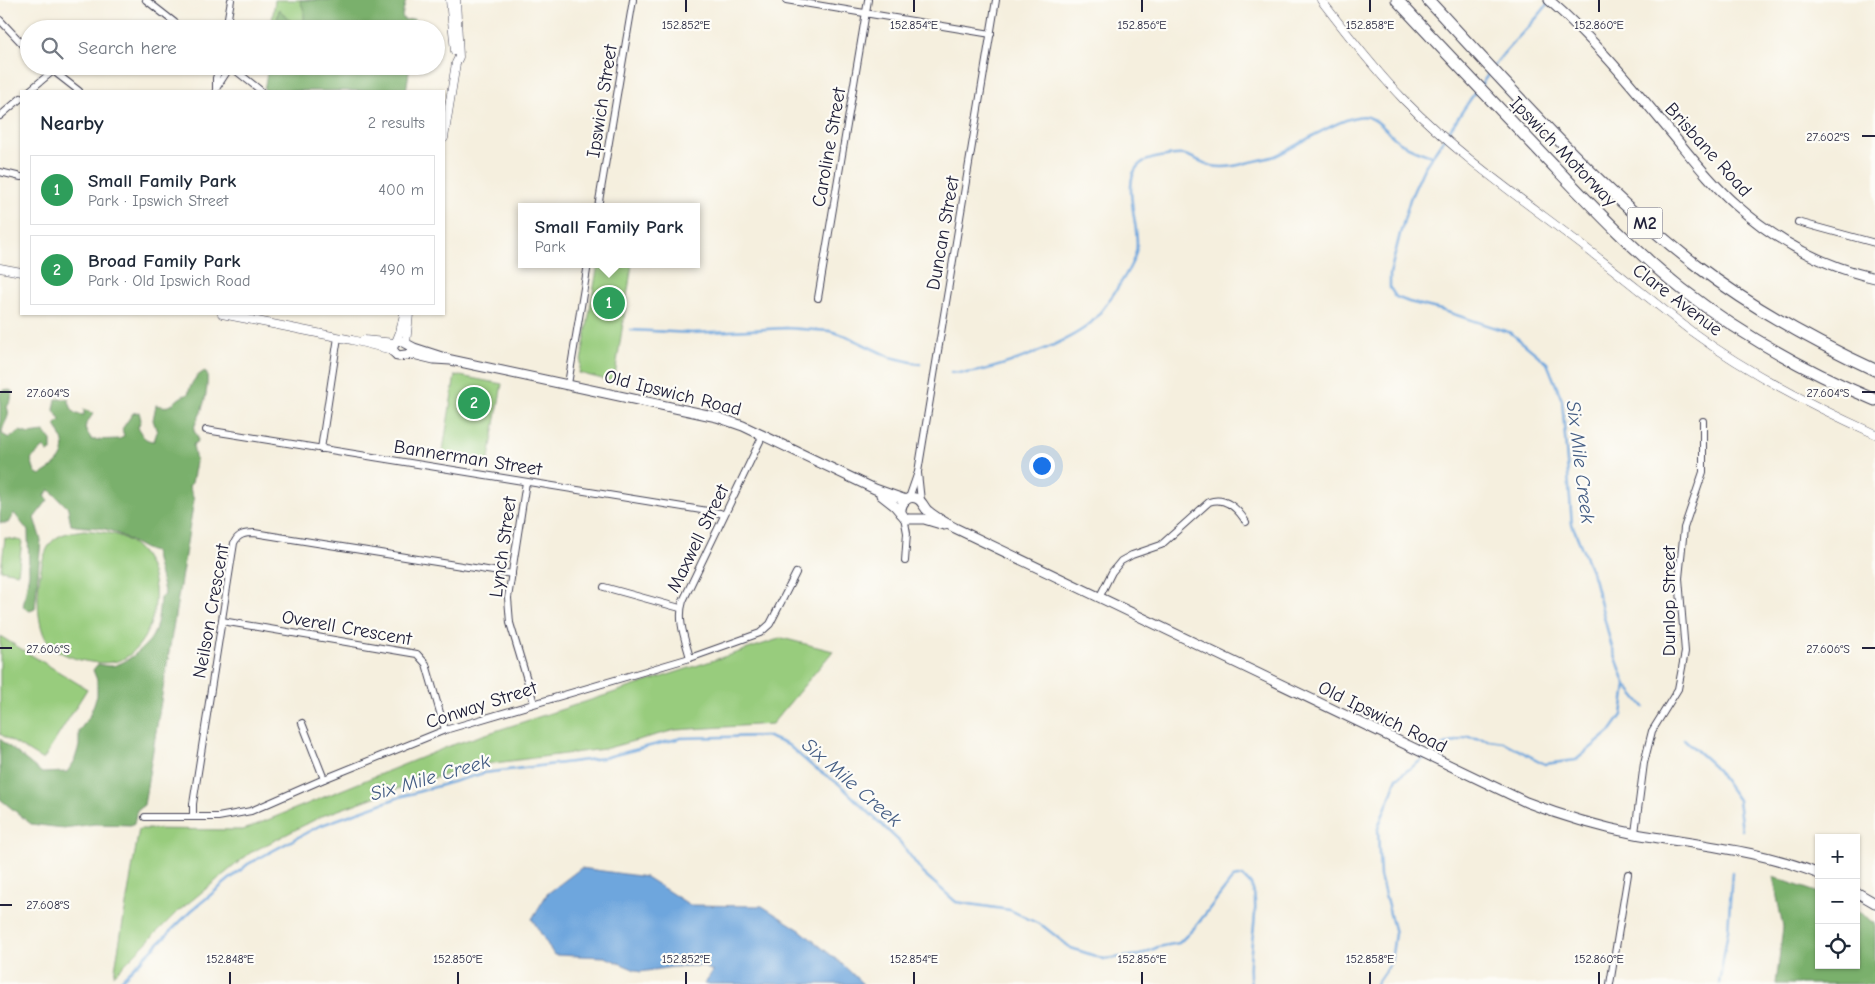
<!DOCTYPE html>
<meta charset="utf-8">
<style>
:root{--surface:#fff;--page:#f6f6f7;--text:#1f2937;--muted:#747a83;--line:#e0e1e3;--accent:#d1495b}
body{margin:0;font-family:"Comic Neue",sans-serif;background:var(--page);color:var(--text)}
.controls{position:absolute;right:15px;bottom:15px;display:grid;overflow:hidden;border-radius:0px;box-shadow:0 1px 4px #0004}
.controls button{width:45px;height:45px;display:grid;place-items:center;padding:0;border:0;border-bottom:1px solid var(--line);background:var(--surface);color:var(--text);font:25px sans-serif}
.you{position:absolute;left:1041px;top:465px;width:18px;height:18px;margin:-12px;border:4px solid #fff;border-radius:50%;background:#1a73e8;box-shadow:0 0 0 8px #1a73e833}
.badge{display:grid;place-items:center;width:32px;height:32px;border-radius:50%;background:var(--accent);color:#fff;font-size:16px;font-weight:700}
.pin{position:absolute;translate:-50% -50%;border:2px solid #fff;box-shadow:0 1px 5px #0006}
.popup{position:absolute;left:518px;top:203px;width:182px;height:65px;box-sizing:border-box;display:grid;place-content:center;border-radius:0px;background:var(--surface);filter:drop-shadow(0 1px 4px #0005);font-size:16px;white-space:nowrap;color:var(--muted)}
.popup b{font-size:19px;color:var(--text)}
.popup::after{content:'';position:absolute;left:50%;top:100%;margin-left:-10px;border:10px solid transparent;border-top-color:var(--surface)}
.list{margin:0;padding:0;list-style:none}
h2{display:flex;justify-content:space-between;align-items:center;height:65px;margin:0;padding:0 20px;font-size:21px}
h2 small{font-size:16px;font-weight:400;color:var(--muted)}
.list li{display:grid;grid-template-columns:32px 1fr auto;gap:15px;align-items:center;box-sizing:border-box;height:70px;margin:0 10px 10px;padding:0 10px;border:1px solid var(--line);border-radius:0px}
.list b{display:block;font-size:19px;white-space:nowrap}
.list p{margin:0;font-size:16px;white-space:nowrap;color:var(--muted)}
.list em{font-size:16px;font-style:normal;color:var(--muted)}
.icon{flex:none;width:28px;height:28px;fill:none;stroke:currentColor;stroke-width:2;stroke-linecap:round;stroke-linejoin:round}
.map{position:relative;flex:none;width:1875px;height:984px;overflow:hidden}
.search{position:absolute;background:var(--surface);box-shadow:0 1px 4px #0004;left:20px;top:20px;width:425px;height:55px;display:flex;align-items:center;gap:12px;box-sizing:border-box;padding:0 18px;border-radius:28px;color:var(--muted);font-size:19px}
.panel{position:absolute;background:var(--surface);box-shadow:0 1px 4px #0004;left:20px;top:90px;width:425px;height:225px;border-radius:0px}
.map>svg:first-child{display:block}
.green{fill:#98cc7d;stroke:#5d775c}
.forest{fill:#7ab06c;stroke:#4e6954}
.water{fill:#6ea6dd;stroke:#48648c}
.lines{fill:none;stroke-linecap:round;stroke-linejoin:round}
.stream{stroke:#6ea6dd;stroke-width:2.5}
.minor-casing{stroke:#424153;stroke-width:8}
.tertiary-casing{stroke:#424153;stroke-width:9}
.secondary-casing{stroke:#424153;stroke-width:11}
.motorway-casing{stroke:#424153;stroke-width:13}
.minor{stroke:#fff;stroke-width:6}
.tertiary{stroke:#fff;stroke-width:8}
.secondary{stroke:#fff;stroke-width:9}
.motorway{stroke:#fff;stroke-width:11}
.ticks{fill:none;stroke:#22223b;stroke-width:2}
.labels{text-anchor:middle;stroke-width:4.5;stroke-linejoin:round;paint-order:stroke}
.shield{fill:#fdfcf7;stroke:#646373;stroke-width:1}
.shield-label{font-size:18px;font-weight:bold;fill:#22223b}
.street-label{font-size:19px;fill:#22223b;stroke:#fdfcf7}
.water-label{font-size:20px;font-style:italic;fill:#445d84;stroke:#fdfcf7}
.ticks-label{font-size:12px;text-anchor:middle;fill:#22223b;stroke:#fdfcf7;stroke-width:4.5;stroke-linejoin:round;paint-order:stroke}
</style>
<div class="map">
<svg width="1875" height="984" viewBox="0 0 1875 984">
<rect width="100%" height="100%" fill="#fdfcf7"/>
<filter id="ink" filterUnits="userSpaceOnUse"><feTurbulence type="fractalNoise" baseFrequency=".02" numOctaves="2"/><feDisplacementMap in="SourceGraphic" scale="10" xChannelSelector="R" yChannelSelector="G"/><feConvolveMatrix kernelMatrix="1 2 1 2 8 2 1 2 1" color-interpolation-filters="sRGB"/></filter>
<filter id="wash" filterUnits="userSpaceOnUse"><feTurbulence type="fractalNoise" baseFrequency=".0096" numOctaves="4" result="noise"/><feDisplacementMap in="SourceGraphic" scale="20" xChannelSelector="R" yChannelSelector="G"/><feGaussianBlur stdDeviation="1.12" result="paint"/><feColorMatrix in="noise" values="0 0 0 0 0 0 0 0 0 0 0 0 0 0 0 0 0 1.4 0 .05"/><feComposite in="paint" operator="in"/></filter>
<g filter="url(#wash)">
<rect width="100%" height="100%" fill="#f5efde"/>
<g class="green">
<polygon points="275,0 348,0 344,29 271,29"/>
<polygon points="598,264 632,264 614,382 579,373"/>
<polygon points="455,375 502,384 488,464 442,457"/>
<path d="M 84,530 C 94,531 105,532 114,534 C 156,547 164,597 147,632 C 142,642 135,652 125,658 C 105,669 62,660 48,642 C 33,623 36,564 50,544 C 58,533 72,532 84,530 Z"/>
<polygon points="5,538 22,541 18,573 1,570"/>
<polygon points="0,636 87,689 43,760 0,734"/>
<polygon points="782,638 833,651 772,724 675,730 604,749 479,765 394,790 322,816 250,853 175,914 114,975 139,829 243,830 452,745"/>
</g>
<g class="forest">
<polygon points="300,0 406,0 402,16 404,20 414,19 417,23 416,29 275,29 279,9 288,19 298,25 304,21 304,11"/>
<polygon points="268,66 410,66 406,91 264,91"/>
<path d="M 205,371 L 207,374 C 208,385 206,398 202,409 C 200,417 194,423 194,431 L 197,435 L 198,441 L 193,445 L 196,462 L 192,483 L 189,486 L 194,500 L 144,805 L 137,810 L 134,823 L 131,825 L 95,824 L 63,828 L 31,824 L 0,799 L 0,739 L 42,773 L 67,772 L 74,762 L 79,746 L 79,731 L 89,717 L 97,696 L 97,680 L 93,670 L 98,664 C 102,665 106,666 110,666 C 123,666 145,648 152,637 C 158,627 159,610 160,598 L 165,595 L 154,552 C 138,548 126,536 111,531 C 98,526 83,528 71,525 L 68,508 L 49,489 L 45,496 L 48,500 L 34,518 L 41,540 L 35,609 L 30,611 L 23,607 L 29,573 L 28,531 L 14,513 L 8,523 L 0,523 L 0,393 L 5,389 L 12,391 L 11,400 L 7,407 C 12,418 2,422 2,434 L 9,438 L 20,431 L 29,434 L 44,432 L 51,440 L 51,451 L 48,452 L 44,447 L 31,459 L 35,472 L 40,475 C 64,461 71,450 55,425 L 60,420 L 54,410 L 56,399 L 68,399 L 72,410 L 76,414 L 84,415 L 84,409 L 93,414 L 86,424 L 85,429 L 92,440 L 120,439 L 124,436 L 122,429 L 133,413 L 139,412 L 141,420 L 138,427 C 141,435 145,441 154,441 L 157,432 L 153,420 L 156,405 C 177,410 170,400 188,394 C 191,383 195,376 205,371 Z"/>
<polygon points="1773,877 1819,893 1819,965 1856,965 1856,910 1875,923 1875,984 1776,984 1783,927"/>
</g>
<polygon class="water" points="581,868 646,877 690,905 762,906 800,930 842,964 863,984 704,984 713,971 701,966 673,967 640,972 605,957 554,955 532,919 547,894"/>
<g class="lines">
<g class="stream">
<path d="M 1494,66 C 1510,42 1533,26 1549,2"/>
<polyline points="1481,85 1489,73"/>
<polyline points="630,330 692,333 786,328 830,331 846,336 890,357 920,364"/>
<path d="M 951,372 C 956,372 962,373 966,373 C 997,370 1061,345 1086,327 C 1100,317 1132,269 1136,252 C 1142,230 1119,181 1140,164 C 1146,158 1175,154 1184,155 C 1194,157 1202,163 1212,166 C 1222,168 1236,166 1246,163 C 1255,161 1266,159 1275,156 C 1295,148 1348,111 1368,117 C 1381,121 1387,133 1397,140 C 1406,148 1420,152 1431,156"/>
<polyline points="1626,685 1644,707"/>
<polyline points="1684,739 1714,766 1738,800 1742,830"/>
<polyline points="1431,753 1442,746 1468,737 1503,742 1545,764 1576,760 1610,732 1622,715 1626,685 1611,644 1594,578 1572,524 1562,400 1547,363 1511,333 1441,310 1409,302 1396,297 1390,288 1390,274 1400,234 1410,199 1424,168 1476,91"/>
<path d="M 117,984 L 191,911 L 248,864 L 319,826 L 400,797 L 484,773 L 603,758 L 681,738 L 766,736 L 788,745 L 812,766 L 839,784 L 900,842 L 923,873 L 956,902 L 1010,910 L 1043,926 L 1071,948 L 1104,959 L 1140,955 L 1158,947 L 1179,943 L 1196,926 L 1233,878 L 1243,876 C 1245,879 1249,882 1251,885 C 1263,908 1245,955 1251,984"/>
<polyline points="1376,984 1391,962 1395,933 1380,876 1378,828 1397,778 1427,756"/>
<polyline points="1719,984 1728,930 1732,872"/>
</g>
</g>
</g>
<g filter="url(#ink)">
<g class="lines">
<g class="minor-casing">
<g id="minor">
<polyline points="146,0 183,29"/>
<polyline points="786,0 991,34"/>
<polyline points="0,20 29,51"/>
<polyline points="226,29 231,0"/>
<polyline points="47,66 79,91"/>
<polyline points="230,66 260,90"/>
<polyline points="217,87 230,67"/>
<polyline points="29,91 53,71"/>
<polyline points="216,91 216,78 220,66"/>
<polyline points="0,116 21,98"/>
<polyline points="0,172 21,177"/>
<polyline points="598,207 633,0"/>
<polyline points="1798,222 1875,243"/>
<polyline points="818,298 868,0"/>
<polyline points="568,384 588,264"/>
<polyline points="206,430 720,513 724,515"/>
<polyline points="321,449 338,337"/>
<polyline points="918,473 921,501"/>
<polyline points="526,482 508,598 510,623 534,703"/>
<polyline points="909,498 918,472 996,0"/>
<polyline points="904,517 907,533 905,561"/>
<polyline points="604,587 680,608"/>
<path d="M 1099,598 L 1112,572 L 1121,561 L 1132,555 L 1161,545 L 1209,502 C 1225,496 1238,509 1246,522"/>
<polyline points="222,621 417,654 426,664 445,730"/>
<path d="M 690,658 C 685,639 677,620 683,601 L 763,435"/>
<polyline points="302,723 324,779"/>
<polyline points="145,817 218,817 251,811 324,779 445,730 690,658 760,633 770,624 796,573"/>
<path d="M 193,817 L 193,804 L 234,543 C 238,534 245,533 254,533 L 512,574"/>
<polyline points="1635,833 1644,763 1652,731 1678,689 1685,652 1679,578 1684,528 1703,472 1703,421"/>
<polyline points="1610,984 1628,874"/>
</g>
</g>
<g class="tertiary-casing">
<g id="tertiary">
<polyline points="450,0 455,51"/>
<path d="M 1321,0 C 1348,35 1375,70 1405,101 C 1460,157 1526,202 1587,249 C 1622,276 1656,304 1691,331 C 1748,373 1810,405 1875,434"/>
<polyline points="444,138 456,63 459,57 456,0"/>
<polyline points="0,268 21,272"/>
<polyline points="222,314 352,340 388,349 394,353"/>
<polyline points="364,340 395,343"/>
<polyline points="396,342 400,332 404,314"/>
<polyline points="406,343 409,314"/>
</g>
</g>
<g class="secondary-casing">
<g id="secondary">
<path d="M 1549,0 C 1595,40 1633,87 1672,134 C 1692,158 1712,184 1736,205 C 1775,240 1823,266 1875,278"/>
<path d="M 451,360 L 414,348 L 401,341 C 395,341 392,345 393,351 L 398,356 L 413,354 L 434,359 L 451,360 L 717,417 L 743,426 L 875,489 L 906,500"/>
<polyline points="881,495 895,506 906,519 924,519 944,525"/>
<path d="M 901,513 C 900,503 908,494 918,499 C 923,502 924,508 928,511 C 936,518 946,523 955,528 L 1526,802 C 1562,816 1599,827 1636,834 C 1697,845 1761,850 1819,874"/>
<polyline points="1856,892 1875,903"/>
</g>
</g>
<g class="motorway-casing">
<g id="motorway">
<path d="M 1397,0 C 1447,54 1498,107 1548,160 C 1591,205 1633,250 1682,289 C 1741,335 1806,371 1875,400"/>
<path d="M 1428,0 C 1513,91 1598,189 1696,265 C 1751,307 1812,341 1875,370"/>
</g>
</g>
<use href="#minor" class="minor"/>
<use href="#tertiary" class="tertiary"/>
<use href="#secondary" class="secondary"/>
<use href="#motorway" class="motorway"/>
</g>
</g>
<path class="ticks" d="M 686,0 L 686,12M 914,0 L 914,12M 1142,0 L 1142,12M 1370,0 L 1370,12M 1599,0 L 1599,12M 1862,136 L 1875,136M 0,392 L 12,392M 1862,392 L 1875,392M 0,648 L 12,648M 1862,648 L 1875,648M 0,905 L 12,905M 230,972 L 230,984M 458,972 L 458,984M 686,972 L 686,984M 914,972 L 914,984M 1142,972 L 1142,984M 1370,972 L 1370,984M 1599,972 L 1599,984"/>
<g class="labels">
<rect class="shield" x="1627.5" y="207.5" width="35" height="31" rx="4"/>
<g class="shield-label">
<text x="1645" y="229">M2</text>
</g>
<g class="street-label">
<text transform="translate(601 101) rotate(-81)" y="7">Ipswich Street</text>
<text transform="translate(828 147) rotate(-80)" y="7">Caroline Street</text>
<text transform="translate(1709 149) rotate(48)" y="7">Brisbane Road</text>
<text transform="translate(1564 151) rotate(46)" y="7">Ipswich Motorway</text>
<text transform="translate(942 233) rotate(-80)" y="7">Duncan Street</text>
<text transform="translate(1678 299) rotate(37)" y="7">Clare Avenue</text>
<text transform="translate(673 392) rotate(14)" y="7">Old Ipswich Road</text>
<text transform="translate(468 457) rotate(9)" y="7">Bannerman Street</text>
<text transform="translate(697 538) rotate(-64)" y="7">Maxwell Street</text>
<text transform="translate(502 547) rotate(-82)" y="7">Lynch Street</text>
<text transform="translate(1668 601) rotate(-90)" y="7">Dunlop Street</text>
<text transform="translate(210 611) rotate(-80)" y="7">Neilson Crescent</text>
<text transform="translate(347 627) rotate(10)" y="7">Overell Crescent</text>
<text transform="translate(481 704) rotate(-18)" y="7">Conway Street</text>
<text transform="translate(1383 716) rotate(26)" y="7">Old Ipswich Road</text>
</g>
<g class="water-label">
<text transform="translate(1581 462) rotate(83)" y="7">Six Mile Creek</text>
<text transform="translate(430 777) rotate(-16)" y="7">Six Mile Creek</text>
<text transform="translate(852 782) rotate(41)" y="7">Six Mile Creek</text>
</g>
</g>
<g class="ticks-label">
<text x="686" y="29">152.852°E</text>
<text x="914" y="29">152.854°E</text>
<text x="1142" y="29">152.856°E</text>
<text x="1370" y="29">152.858°E</text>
<text x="1599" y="29">152.860°E</text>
<text x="1828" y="141">27.602°S</text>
<text x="48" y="397">27.604°S</text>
<text x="1828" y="397">27.604°S</text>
<text x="48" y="653">27.606°S</text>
<text x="1828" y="653">27.606°S</text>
<text x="48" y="909">27.608°S</text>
<text x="230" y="963">152.848°E</text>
<text x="458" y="963">152.850°E</text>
<text x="686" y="963">152.852°E</text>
<text x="914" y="963">152.854°E</text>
<text x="1142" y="963">152.856°E</text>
<text x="1370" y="963">152.858°E</text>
<text x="1599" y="963">152.860°E</text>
</g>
</svg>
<div class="controls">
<button>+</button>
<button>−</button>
<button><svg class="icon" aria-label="locate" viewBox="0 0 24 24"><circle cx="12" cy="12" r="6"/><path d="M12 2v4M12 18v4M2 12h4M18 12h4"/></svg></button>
</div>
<div class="you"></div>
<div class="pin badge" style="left:609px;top:303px;background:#2e9e5b">1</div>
<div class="popup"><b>Small Family Park</b>Park</div>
<div class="pin badge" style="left:474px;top:403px;background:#2e9e5b">2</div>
<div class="search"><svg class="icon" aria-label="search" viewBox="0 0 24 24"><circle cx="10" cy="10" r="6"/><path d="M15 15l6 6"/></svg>Search here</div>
<section class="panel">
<h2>Nearby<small>2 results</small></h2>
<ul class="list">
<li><span class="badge" style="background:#2e9e5b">1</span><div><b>Small Family Park</b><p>Park · Ipswich Street</p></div><em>400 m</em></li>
<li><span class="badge" style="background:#2e9e5b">2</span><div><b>Broad Family Park</b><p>Park · Old Ipswich Road</p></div><em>490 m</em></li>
</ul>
</section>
</div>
